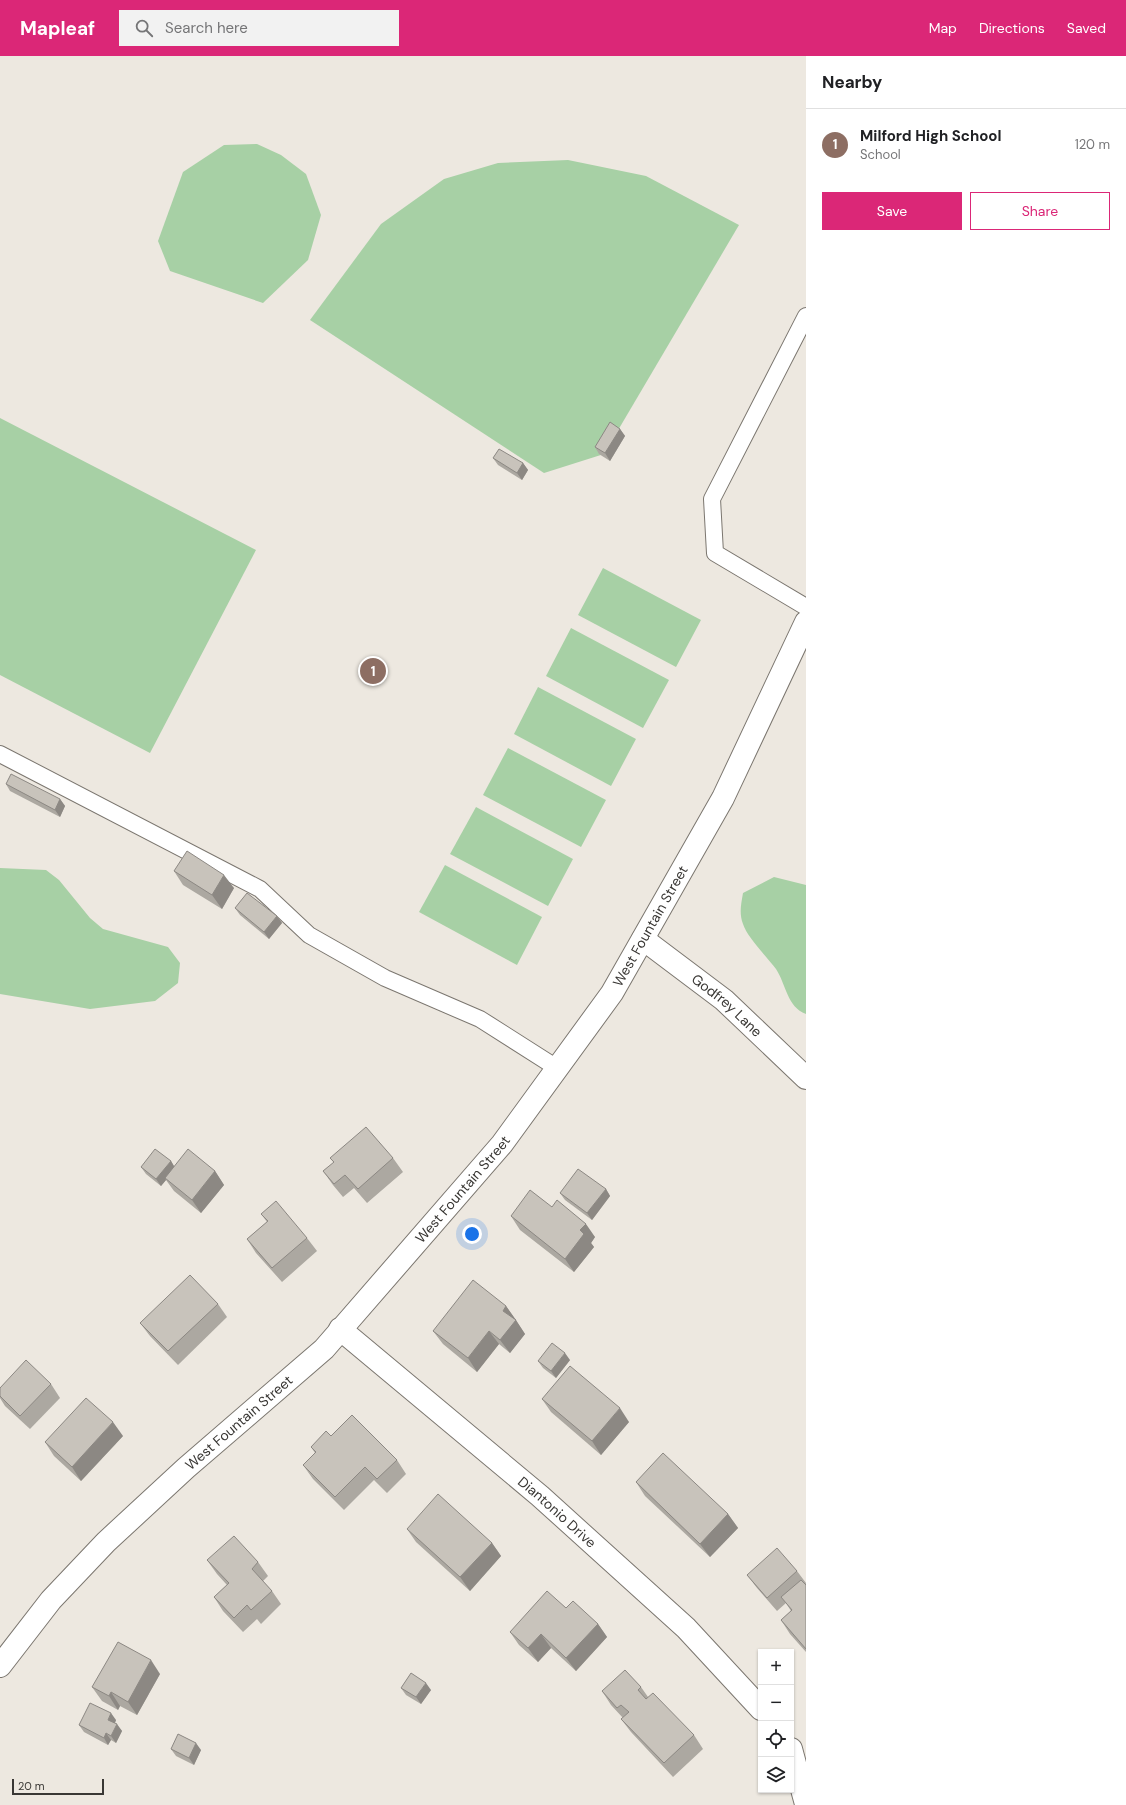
<!DOCTYPE html>
<meta charset="utf-8">
<style>
:root{--surface:#fff;--page:#f2f2f2;--text:#202124;--muted:#757577;--line:#e0e0e0;--accent:#db2777}
body{margin:0;font-family:"DM Sans",sans-serif;background:var(--page);color:var(--text)}
.controls{position:absolute;right:12px;bottom:12px;display:grid;overflow:hidden;border-radius:0px;box-shadow:0 1px 3px #0004}
.controls button{width:36px;height:36px;display:grid;place-items:center;padding:0;border:0;border-bottom:1px solid var(--line);background:var(--surface);color:var(--text);font:20px sans-serif}
.scale{position:absolute;left:12px;bottom:10px;width:92px;box-sizing:border-box;padding-left:4px;border:2px solid #393734;border-top:0;font-size:11px;line-height:14px;white-space:nowrap;color:#393734;-webkit-text-stroke:3px #ede8e0;paint-order:stroke}
.you{position:absolute;left:472px;top:1178px;width:14px;height:14px;margin:-10px;border:3px solid #fff;border-radius:50%;background:#1a73e8;box-shadow:0 0 0 6px #1a73e833}
.badge{display:grid;place-items:center;width:26px;height:26px;border-radius:50%;background:var(--accent);color:#fff;font-size:13px;font-weight:700}
.pin{position:absolute;translate:-50% -50%;border:2px solid #fff;box-shadow:0 1px 4px #0006}
.list{margin:0;padding:0;list-style:none}
h2{display:flex;justify-content:space-between;align-items:center;height:52px;margin:0;padding:0 16px;font-size:17px}
h2 small{font-size:13px;font-weight:400;color:var(--muted)}
.list li{display:grid;grid-template-columns:26px 1fr auto;gap:12px;align-items:center;box-sizing:border-box;height:72px;padding:0 16px;border-top:1px solid var(--line)}
.list b{display:block;font-size:15px;white-space:nowrap}
.list p{margin:0;font-size:13px;white-space:nowrap;color:var(--muted)}
.list em{font-size:13px;font-style:normal;color:var(--muted)}
.actions{display:flex;gap:8px;padding:12px 16px}
.actions a{flex:1;padding:9px 0;border:1px solid var(--accent);border-radius:0px;text-align:center;font-size:14px;color:var(--accent)}
.actions .main{background:var(--accent);color:#fff}
.icon{flex:none;width:22px;height:22px;fill:none;stroke:currentColor;stroke-width:2;stroke-linecap:round;stroke-linejoin:round}
.map{position:relative;flex:none;width:806px;height:1749px;overflow:hidden}
header{display:flex;align-items:center;gap:24px;box-sizing:border-box;height:56px;padding:0 20px;background:var(--accent);color:#fff}
header strong{font-size:19px}
nav{display:flex;gap:22px;margin-inline-start:auto;font-size:14px}
.search{width:280px;height:36px;background:var(--page);display:flex;align-items:center;gap:10px;box-sizing:border-box;padding:0 14px;border-radius:0px;color:var(--muted);font-size:15px}
main{display:flex}
aside{flex:1;background:var(--surface)}
.map>svg:first-child{display:block}
.green{fill:#a7d0a5}
.lines{fill:none;stroke-linecap:round;stroke-linejoin:round}
.service-casing{stroke:#7b766f;stroke-width:18}
.minor-casing{stroke:#7b766f;stroke-width:24}
.tertiary-casing{stroke:#7b766f;stroke-width:24}
.service{stroke:#fff;stroke-width:16}
.minor{stroke:#fff;stroke-width:22}
.tertiary{stroke:#fff;stroke-width:22}
.wall{fill:#aca8a1}
.shaded-wall{fill:#8c8883}
.building{fill:#c8c3bb;stroke:#8c8883}
.labels{text-anchor:middle;stroke-width:4;stroke-linejoin:round;paint-order:stroke}
.street-label{font-size:14px;fill:#393734;stroke:#ede8e0}
</style>
<header>
<strong>Mapleaf</strong>
<div class="search"><svg class="icon" aria-label="search" viewBox="0 0 24 24"><circle cx="10" cy="10" r="6"/><path d="M15 15l6 6"/></svg>Search here</div>
<nav><a>Map</a><a>Directions</a><a>Saved</a></nav>
</header>
<main>
<div class="map">
<svg width="806" height="1749" viewBox="0 0 806 1749">
<rect width="100%" height="100%" fill="#ede8e0"/>
<g class="green">
<polygon points="257,88 281,99 306,118 321,159 308,204 263,247 170,215 158,185 183,116 224,89"/>
<polygon points="568,104 646,120 739,169 604,398 544,417 310,264 381,168 444,123 498,107"/>
<polygon points="0,362 256,494 150,697 0,619"/>
<polygon points="603,512 701,564 676,611 578,559"/>
<polygon points="571,572 669,624 643,672 546,620"/>
<polygon points="538,631 636,683 611,730 514,678"/>
<polygon points="508,692 606,744 581,791 483,739"/>
<polygon points="476,751 573,803 548,850 450,798"/>
<polygon points="445,809 542,861 517,909 419,856"/>
<polygon points="0,812 46,814 59,824 90,862 103,873 168,891 180,907 178,927 155,945 90,953 0,938"/>
<path d="M 774,821 L 806,829 L 806,958 C 787,951 786,928 776,913 C 767,901 747,881 743,868 C 739,857 741,849 743,837 Z"/>
</g>
<g class="lines">
<g class="service-casing">
<g id="service">
<polyline points="806,260 712,443 715,497 806,551"/>
<polyline points="0,698 260,833 309,879 385,922 480,963 557,1012"/>
</g>
</g>
<g class="minor-casing">
<g id="minor">
<path id="s1" d="M 643,883 L 724,944 L 806,1022"/>
<path id="s2" d="M 340,1273 L 540,1440 L 686,1572 L 761,1653"/>
<polyline points="791,1693 806,1748"/>
</g>
</g>
<g class="tertiary-casing">
<g id="tertiary">
<path id="s3" d="M 0,1610 L 51,1544 L 106,1486 L 186,1412 L 324,1293 L 502,1088 L 612,937 L 723,742 L 806,566"/>
</g>
</g>
<use href="#service" class="service"/>
<use href="#minor" class="minor"/>
<use href="#tertiary" class="tertiary"/>
</g>
<g class="wall">
<polygon points="620,373 625,380 610,405 599,398 595,391"/>
<polygon points="493,402 523,407 528,414 522,424 498,409"/>
<polygon points="6,728 60,743 65,750 60,761 10,735"/>
<polygon points="174,815 234,832 222,853 183,829"/>
<polygon points="235,852 277,860 282,867 269,883 240,859"/>
<polygon points="330,1102 393,1102 403,1116 367,1147 354,1132 343,1141 333,1129 323,1115 334,1107"/>
<polygon points="171,1105 174,1110 215,1115 224,1129 201,1157 174,1135 166,1124 161,1130 146,1118 141,1111"/>
<polygon points="606,1133 610,1140 592,1164 565,1144 560,1137"/>
<polygon points="552,1151 595,1181 591,1187 594,1191 574,1216 520,1174 511,1160"/>
<polygon points="261,1158 307,1182 317,1195 282,1226 256,1197 247,1183 267,1166"/>
<polygon points="218,1248 227,1261 178,1309 150,1280 140,1267"/>
<polygon points="506,1250 525,1278 510,1297 499,1288 477,1316 443,1288 433,1275"/>
<polygon points="570,1304 556,1322 543,1312 538,1305"/>
<polygon points="51,1328 60,1342 30,1373 5,1350 0,1342 0,1332"/>
<polygon points="542,1343 629,1366 601,1399 551,1356"/>
<polygon points="123,1380 81,1425 54,1400 45,1386"/>
<polygon points="331,1380 397,1404 406,1418 387,1437 374,1424 344,1454 313,1423 303,1409 315,1397 311,1391"/>
<polygon points="636,1426 728,1458 738,1472 710,1501 645,1440"/>
<polygon points="407,1473 492,1487 501,1500 470,1535 416,1486"/>
<polygon points="207,1504 258,1506 268,1520 263,1525 272,1535 281,1548 261,1568 257,1563 243,1576 223,1555 214,1541 227,1529 217,1518"/>
<polygon points="797,1515 806,1527 806,1596 790,1578 781,1564 791,1555 786,1547 777,1555 757,1532 747,1519"/>
<polygon points="566,1552 598,1568 607,1581 576,1615 551,1592 538,1606 519,1589 510,1576"/>
<polygon points="160,1618 137,1659 120,1650 118,1654 102,1645 92,1631"/>
<polygon points="641,1631 648,1641 694,1679 703,1693 673,1721 631,1676 621,1663 623,1662 611,1649 602,1635"/>
<polygon points="401,1632 431,1634 421,1648 406,1639"/>
<polygon points="116,1664 115,1667 122,1675 116,1687 111,1684 108,1689 84,1676 79,1669"/>
<polygon points="171,1693 201,1694 194,1709 176,1700"/>
</g>
<g class="shaded-wall">
<polygon points="620,373 625,380 610,405 605,397"/>
<polygon points="523,407 528,414 522,424 517,417"/>
<polygon points="60,743 65,750 60,761 55,754"/>
<polygon points="224,819 234,832 222,853 212,839"/>
<polygon points="277,860 282,867 269,883 264,876"/>
<polygon points="171,1105 175,1112 165,1122 166,1124 161,1130 156,1123"/>
<polygon points="215,1115 224,1129 201,1157 192,1144"/>
<polygon points="606,1133 610,1140 592,1164 587,1157"/>
<polygon points="586,1168 595,1181 591,1187 594,1191 574,1216 565,1203 580,1174"/>
<polygon points="506,1250 516,1264 514,1266 516,1264 525,1278 510,1297 500,1284 503,1255"/>
<polygon points="489,1275 499,1288 477,1316 468,1302"/>
<polygon points="565,1297 570,1304 556,1322 551,1315"/>
<polygon points="620,1352 629,1366 601,1399 592,1385"/>
<polygon points="113,1366 123,1380 81,1425 72,1411"/>
<polygon points="728,1458 738,1472 710,1501 700,1488"/>
<polygon points="492,1487 501,1500 470,1535 460,1521"/>
<polygon points="598,1568 607,1581 576,1615 566,1602"/>
<polygon points="541,1578 551,1592 538,1606 528,1592"/>
<polygon points="151,1604 160,1618 137,1659 128,1646"/>
<polygon points="426,1627 431,1634 421,1648 416,1641"/>
<polygon points="111,1636 120,1650 118,1654 109,1640"/>
<polygon points="111,1657 116,1664 113,1671 108,1664"/>
<polygon points="117,1668 122,1675 116,1687 111,1680"/>
<polygon points="106,1677 111,1684 108,1689 104,1682"/>
<polygon points="196,1687 201,1694 194,1709 189,1702"/>
</g>
<g class="building">
<polygon points="610,366 620,373 605,397 595,391"/>
<polygon points="499,393 523,407 517,417 493,402"/>
<polygon points="11,718 60,743 55,754 6,728"/>
<polygon points="187,795 224,819 212,839 174,815"/>
<polygon points="247,837 277,860 264,876 235,852"/>
<polygon points="366,1071 393,1102 358,1133 345,1119 334,1128 323,1115 334,1106 330,1102"/>
<polygon points="155,1093 171,1105 156,1123 141,1111"/>
<polygon points="188,1093 215,1115 192,1144 165,1122"/>
<polygon points="578,1113 606,1133 587,1157 560,1137"/>
<polygon points="530,1134 552,1151 557,1144 586,1168 580,1174 584,1178 565,1203 511,1160"/>
<polygon points="276,1145 307,1182 272,1212 247,1183 268,1165 261,1158"/>
<polygon points="190,1219 218,1248 168,1295 140,1267"/>
<polygon points="473,1224 506,1250 503,1255 516,1264 500,1284 489,1275 468,1302 433,1275"/>
<polygon points="552,1287 565,1297 551,1315 538,1305"/>
<polygon points="26,1304 51,1328 20,1360 0,1340 0,1332"/>
<polygon points="570,1310 620,1352 592,1385 542,1343"/>
<polygon points="86,1342 113,1366 72,1411 45,1386"/>
<polygon points="352,1359 397,1404 377,1423 365,1411 335,1441 303,1409 316,1396 311,1391 326,1375 331,1380"/>
<polygon points="663,1397 728,1458 700,1488 636,1426"/>
<polygon points="438,1438 492,1487 460,1521 407,1473"/>
<polygon points="234,1480 258,1506 252,1513 272,1535 251,1554 247,1549 234,1562 214,1541 229,1527 207,1504"/>
<polygon points="777,1492 797,1515 767,1542 747,1519"/>
<polygon points="801,1524 806,1529 806,1593 781,1564 792,1554 781,1541"/>
<polygon points="547,1535 566,1552 573,1545 598,1568 566,1602 541,1578 528,1592 510,1576"/>
<polygon points="118,1586 151,1604 128,1646 111,1636 109,1640 92,1631"/>
<polygon points="625,1614 641,1631 638,1634 646,1643 653,1637 694,1679 664,1707 621,1663 629,1656 621,1649 617,1652 602,1635"/>
<polygon points="411,1617 426,1627 416,1641 401,1632"/>
<polygon points="90,1647 111,1657 108,1664 117,1668 111,1680 106,1677 104,1682 79,1669"/>
<polygon points="178,1678 196,1687 189,1702 171,1693"/>
</g>
<g class="labels">
<g class="street-label">
<text dy="5" stroke="none"><textPath href="#s3" startOffset="990">West Fountain Street</textPath></text>
<text dy="5" stroke="none"><textPath href="#s1" startOffset="107">Godfrey Lane</textPath></text>
<text dy="5" stroke="none"><textPath href="#s3" startOffset="666">West Fountain Street</textPath></text>
<text dy="5" stroke="none"><textPath href="#s3" startOffset="342">West Fountain Street</textPath></text>
<text dy="5" stroke="none"><textPath href="#s2" startOffset="284">Diantonio Drive</textPath></text>
</g>
</g>
</svg>
<div class="controls">
<button>+</button>
<button>−</button>
<button><svg class="icon" aria-label="locate" viewBox="0 0 24 24"><circle cx="12" cy="12" r="6"/><path d="M12 2v4M12 18v4M2 12h4M18 12h4"/></svg></button>
<button><svg class="icon" aria-label="layers" viewBox="0 0 24 24"><path d="M12 4l9 5-9 5-9-5zM3 14l9 5 9-5"/></svg></button>
</div>
<div class="scale">20 m</div>
<div class="you"></div>
<div class="pin badge" style="left:373px;top:615px;background:#8d6e63">1</div>
</div>
<aside>
<h2>Nearby<small></small></h2>
<ul class="list">
<li><span class="badge" style="background:#8d6e63">1</span><div><b>Milford High School</b><p>School</p></div><em>120 m</em></li>
</ul>
<div class="actions"><a class="main">Save</a><a>Share</a></div>
</aside>
</main>
